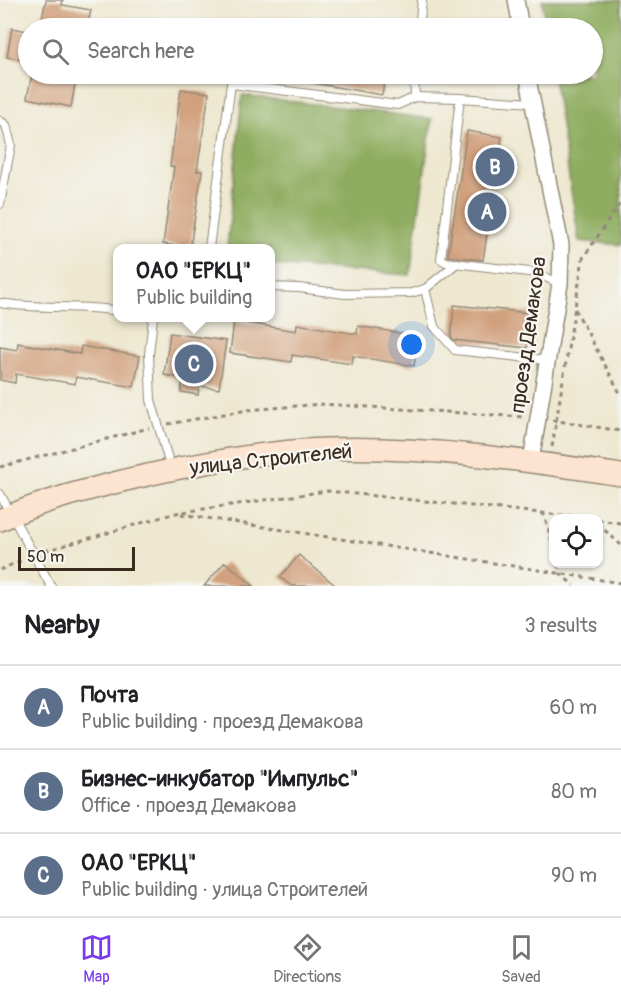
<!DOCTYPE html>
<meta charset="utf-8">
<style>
:root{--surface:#fff;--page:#f6f6f6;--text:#202124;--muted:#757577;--line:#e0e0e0;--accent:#7c3aed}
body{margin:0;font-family:Pangolin,sans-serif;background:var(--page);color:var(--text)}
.controls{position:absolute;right:18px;bottom:18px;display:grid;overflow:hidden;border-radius:12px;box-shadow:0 2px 4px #0004}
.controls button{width:54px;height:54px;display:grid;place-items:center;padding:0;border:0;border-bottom:2px solid var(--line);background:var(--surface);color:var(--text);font:30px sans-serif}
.scale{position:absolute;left:18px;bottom:15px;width:117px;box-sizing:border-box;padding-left:6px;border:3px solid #3b2a1e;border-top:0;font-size:16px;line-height:21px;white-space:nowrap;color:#3b2a1e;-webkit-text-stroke:4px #f6f6f2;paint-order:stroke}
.you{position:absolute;left:412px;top:345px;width:21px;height:21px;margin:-15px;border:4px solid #fff;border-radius:50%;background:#1a73e8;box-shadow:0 0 0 9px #1a73e833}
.badge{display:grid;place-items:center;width:39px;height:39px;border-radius:50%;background:var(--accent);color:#fff;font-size:20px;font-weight:700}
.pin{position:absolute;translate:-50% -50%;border:3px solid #fff;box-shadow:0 2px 6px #0006}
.popup{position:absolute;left:113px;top:244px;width:162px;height:78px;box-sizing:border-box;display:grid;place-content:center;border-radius:12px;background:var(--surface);filter:drop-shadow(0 2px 4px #0005);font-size:20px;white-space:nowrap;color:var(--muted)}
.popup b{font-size:22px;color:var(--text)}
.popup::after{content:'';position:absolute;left:50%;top:100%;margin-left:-12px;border:12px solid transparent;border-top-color:var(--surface)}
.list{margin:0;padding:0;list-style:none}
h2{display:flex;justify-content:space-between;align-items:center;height:78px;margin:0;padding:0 24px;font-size:26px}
h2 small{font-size:20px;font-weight:400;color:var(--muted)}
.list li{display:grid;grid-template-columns:39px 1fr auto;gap:18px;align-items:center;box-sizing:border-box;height:84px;padding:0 24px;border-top:2px solid var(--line)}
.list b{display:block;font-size:22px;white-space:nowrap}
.list p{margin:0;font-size:20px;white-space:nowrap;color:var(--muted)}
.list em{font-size:20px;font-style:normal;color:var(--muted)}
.icon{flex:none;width:33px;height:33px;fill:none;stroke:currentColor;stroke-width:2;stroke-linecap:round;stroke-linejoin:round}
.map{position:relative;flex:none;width:621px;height:586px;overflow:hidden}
.search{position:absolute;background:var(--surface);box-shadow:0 2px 4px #0004;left:18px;right:18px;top:18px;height:66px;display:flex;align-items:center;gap:15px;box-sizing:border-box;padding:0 21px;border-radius:33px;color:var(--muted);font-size:22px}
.sheet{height:330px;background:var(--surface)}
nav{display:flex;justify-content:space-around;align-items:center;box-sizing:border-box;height:84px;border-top:2px solid var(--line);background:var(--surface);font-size:16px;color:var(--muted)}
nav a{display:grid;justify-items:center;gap:3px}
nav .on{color:var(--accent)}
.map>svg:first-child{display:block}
.forest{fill:#8fad61;stroke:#656c40;stroke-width:1.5}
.building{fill:#d1a07d}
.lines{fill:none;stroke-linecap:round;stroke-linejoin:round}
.lane-casing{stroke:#948977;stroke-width:10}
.street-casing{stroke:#948977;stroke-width:18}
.secondary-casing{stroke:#948977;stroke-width:24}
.path{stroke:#948977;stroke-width:3;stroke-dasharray:4.5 4.5;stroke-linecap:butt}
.lane{stroke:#fff;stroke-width:8}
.street{stroke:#fff;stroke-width:15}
.secondary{stroke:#fde4d0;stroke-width:21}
.labels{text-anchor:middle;stroke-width:4.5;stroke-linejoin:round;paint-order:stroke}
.street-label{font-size:21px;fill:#3b2a1e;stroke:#f6f6f2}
</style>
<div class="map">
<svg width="621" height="586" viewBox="0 0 621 586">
<rect width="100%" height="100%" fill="#f6f6f2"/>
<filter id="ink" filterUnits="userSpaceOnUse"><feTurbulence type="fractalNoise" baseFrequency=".0167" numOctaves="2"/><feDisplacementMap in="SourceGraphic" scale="12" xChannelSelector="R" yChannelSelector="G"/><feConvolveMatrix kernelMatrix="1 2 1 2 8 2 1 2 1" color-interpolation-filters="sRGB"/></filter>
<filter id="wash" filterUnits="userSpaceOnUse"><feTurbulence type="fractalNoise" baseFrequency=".008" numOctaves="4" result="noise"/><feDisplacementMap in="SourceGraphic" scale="24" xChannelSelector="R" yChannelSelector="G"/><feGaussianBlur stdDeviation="1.35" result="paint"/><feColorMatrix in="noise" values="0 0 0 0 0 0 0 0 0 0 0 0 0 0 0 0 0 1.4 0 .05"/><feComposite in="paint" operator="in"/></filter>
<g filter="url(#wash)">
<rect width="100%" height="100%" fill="#eee8d0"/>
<g class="forest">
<polygon points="542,0 621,0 621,245 579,241 553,74 592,74 592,28 546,28"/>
<polygon points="242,95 432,119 410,275 271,265 270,248 227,248"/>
</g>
<g id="blocks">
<g class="building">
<polygon points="46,0 63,0 62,5 91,10 87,28 40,28"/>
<polygon points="12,28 28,31 28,61 7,57"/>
<polygon points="32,74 77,74 71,107 27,98"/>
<polygon points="296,74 386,74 382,95 296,80"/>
<polygon points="181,89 209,93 197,171 202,171 190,248 163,244 174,167 170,166"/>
<polygon points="467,131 502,137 483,260 448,256"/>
<polygon points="454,305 531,313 527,348 454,340 451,337"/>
<polygon points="234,321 296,331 297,324 357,334 358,326 419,336 414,366 353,356 352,364 292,355 291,362 230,353"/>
<polygon points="170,333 226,341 219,389 199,386 198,395 181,392 183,378 164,375"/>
<polygon points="18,343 80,354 81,346 140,356 134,387 76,377 75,384 16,374 15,383 0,380 0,347 17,350"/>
<polygon points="299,555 336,586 291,586 280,577"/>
<polygon points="225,562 254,586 204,586"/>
</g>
</g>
</g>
<g filter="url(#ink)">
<use href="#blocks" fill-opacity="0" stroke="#948977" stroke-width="1.5"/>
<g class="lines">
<g class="lane-casing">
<g id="lane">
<polyline points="419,28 422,0"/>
<polyline points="414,74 415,97"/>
<polyline points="532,103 460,98 441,259 446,262 537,273 560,284"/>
<polyline points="0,121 6,125 11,145 0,204"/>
<polyline points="209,248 231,84 398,105 415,97 460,98"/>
<polyline points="270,287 299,288 345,294 411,293 425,289 457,263"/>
<polyline points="425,289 434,326 455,350 546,360"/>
<path d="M 0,303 C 39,310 79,304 118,311"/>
<polyline points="153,318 149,354 151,400 171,469"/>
<polyline points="0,494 51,586"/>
</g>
</g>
<g class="street-casing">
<g id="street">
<polyline points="516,0 521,28"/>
<polyline points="527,74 561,245 560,284 531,461"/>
</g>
</g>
<g class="secondary-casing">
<path id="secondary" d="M 0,520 C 41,501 86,490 130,479 C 194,464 261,451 327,449 C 425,446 524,460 621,475"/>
</g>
<g class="path">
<polyline points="575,309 621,395"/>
<polyline points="552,420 621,431"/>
<polyline points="168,424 247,410 322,404 525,417"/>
<polyline points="552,447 583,258 621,202"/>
<polyline points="0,467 149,428"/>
<polyline points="543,512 554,548"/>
<polyline points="181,514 621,583"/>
<polyline points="598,520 621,523"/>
<polyline points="598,524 621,545"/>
<polyline points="45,551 176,513 327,491 589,518"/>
<polyline points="558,564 561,574 574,586"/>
<polyline points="0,570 24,559"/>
</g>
<use href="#lane" class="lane"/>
<use href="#street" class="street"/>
<use href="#secondary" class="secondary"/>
</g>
</g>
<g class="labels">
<g class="street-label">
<text transform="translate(528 335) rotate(-82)" y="7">проезд Демакова</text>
<text transform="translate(271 459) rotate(-6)" y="7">улица Строителей</text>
</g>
</g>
</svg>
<div class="controls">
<button><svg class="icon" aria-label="locate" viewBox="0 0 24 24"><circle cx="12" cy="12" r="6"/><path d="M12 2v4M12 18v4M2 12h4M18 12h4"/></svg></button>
</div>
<div class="scale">50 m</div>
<div class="you"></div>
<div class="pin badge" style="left:487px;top:212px;background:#5c6f8a">A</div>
<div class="pin badge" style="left:495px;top:167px;background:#5c6f8a">B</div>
<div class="pin badge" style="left:194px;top:364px;background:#5c6f8a">C</div>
<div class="popup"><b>ОАО &quot;ЕРКЦ&quot;</b>Public building</div>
<div class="search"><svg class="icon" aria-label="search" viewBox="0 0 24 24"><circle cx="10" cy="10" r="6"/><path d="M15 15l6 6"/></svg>Search here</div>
</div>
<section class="sheet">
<h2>Nearby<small>3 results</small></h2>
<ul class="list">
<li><span class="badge" style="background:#5c6f8a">A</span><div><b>Почта</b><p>Public building · проезд Демакова</p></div><em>60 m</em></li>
<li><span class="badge" style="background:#5c6f8a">B</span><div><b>Бизнес-инкубатор &quot;Импульс&quot;</b><p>Office · проезд Демакова</p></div><em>80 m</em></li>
<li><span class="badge" style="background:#5c6f8a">C</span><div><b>ОАО &quot;ЕРКЦ&quot;</b><p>Public building · улица Строителей</p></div><em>90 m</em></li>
</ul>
</section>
<nav>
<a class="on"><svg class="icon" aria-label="map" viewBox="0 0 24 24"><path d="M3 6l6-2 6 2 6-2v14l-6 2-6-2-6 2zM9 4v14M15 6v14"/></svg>Map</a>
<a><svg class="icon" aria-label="directions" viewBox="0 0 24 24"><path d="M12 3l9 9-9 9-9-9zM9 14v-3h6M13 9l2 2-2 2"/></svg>Directions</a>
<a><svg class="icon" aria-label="saved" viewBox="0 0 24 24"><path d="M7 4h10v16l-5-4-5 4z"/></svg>Saved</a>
</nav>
